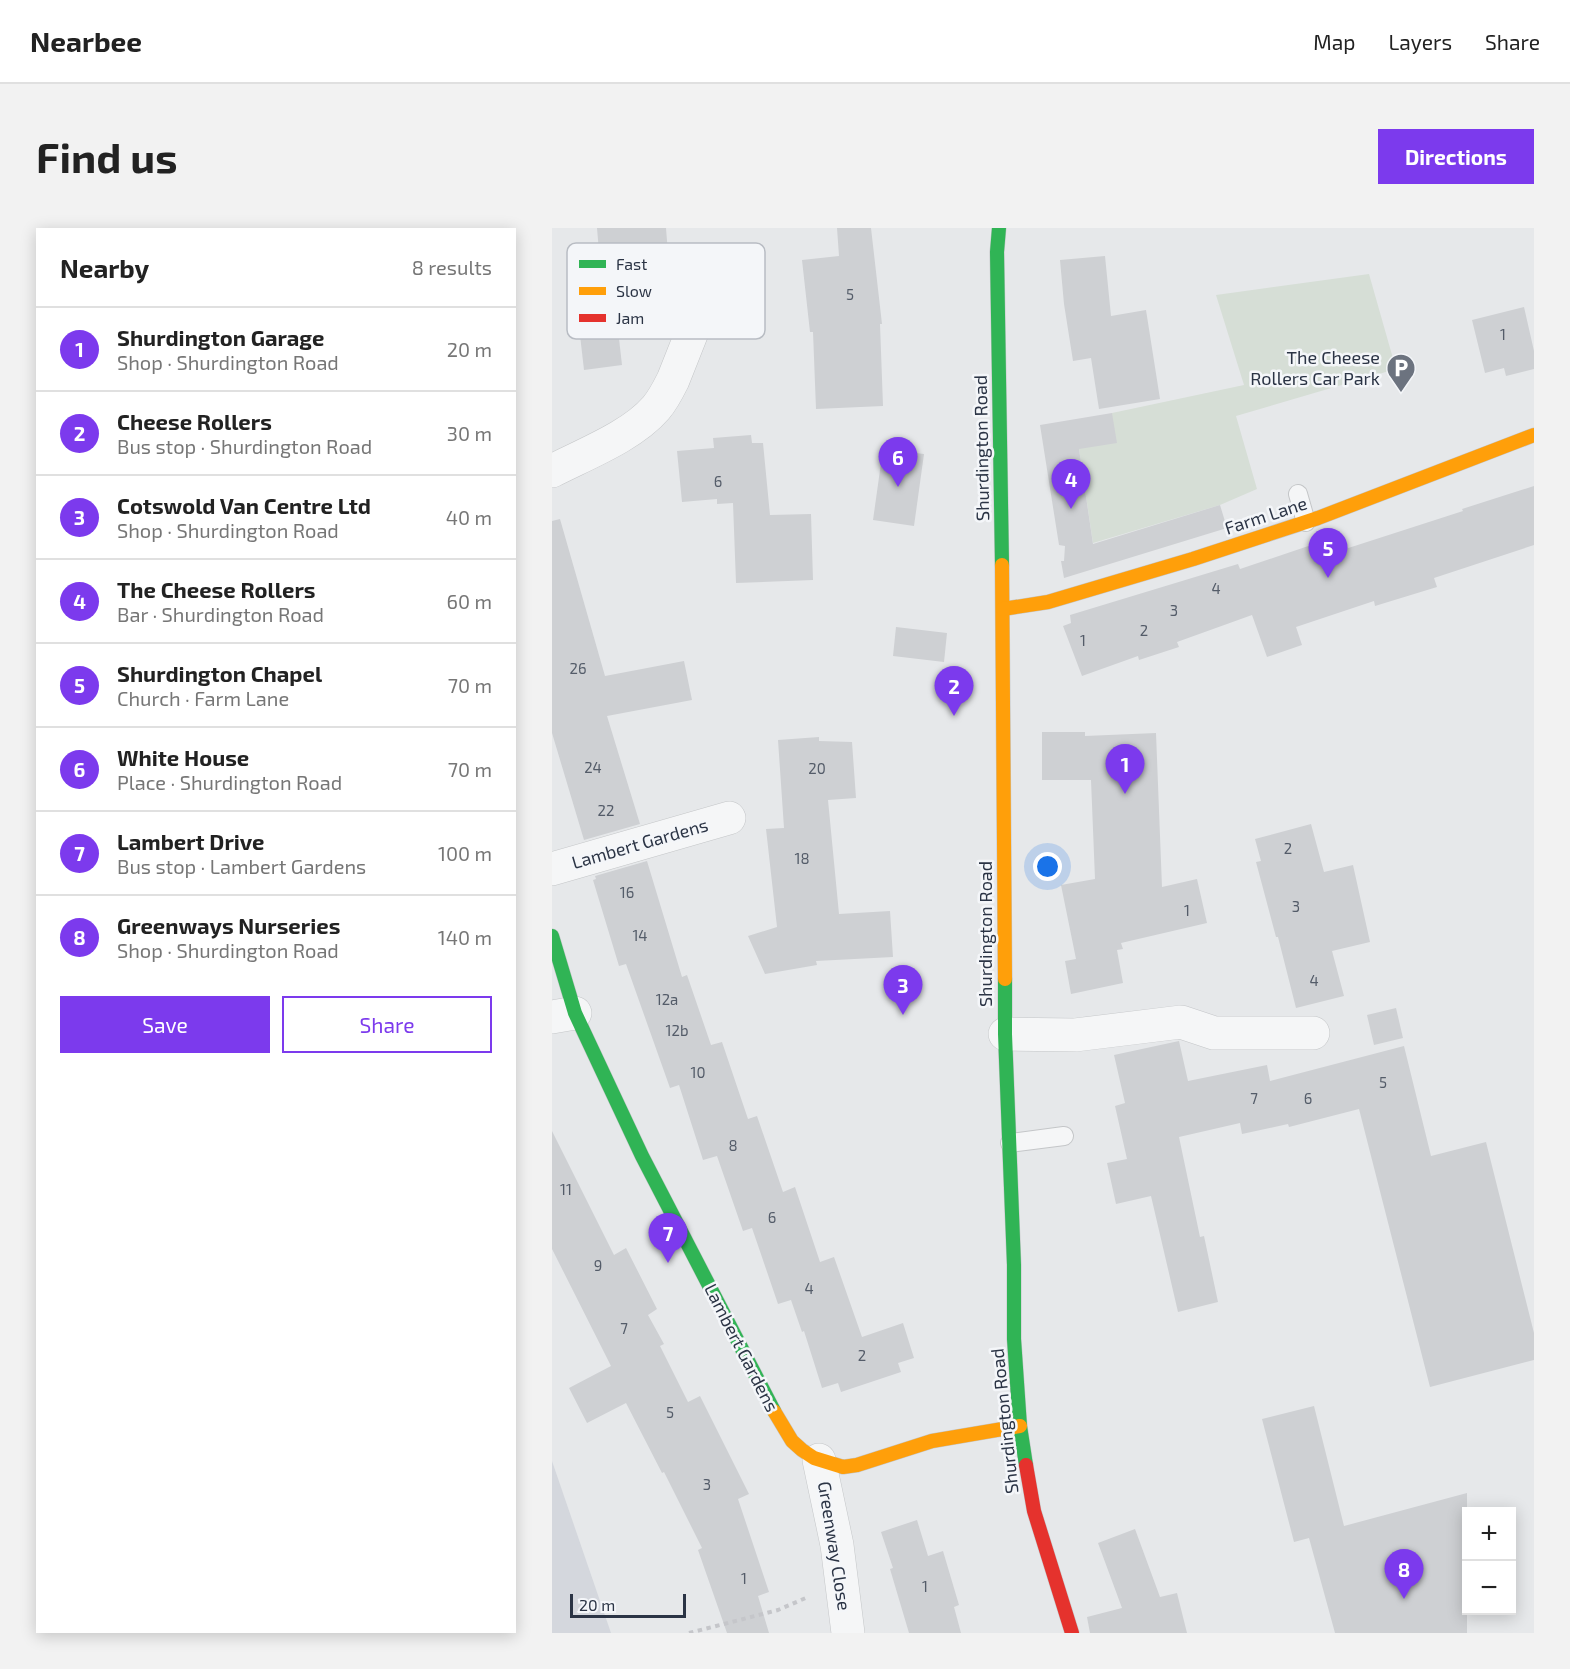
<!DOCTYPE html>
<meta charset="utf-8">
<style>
:root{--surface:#fff;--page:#f2f2f2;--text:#222;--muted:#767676;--line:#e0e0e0;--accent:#7c3aed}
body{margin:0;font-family:"Exo 2",sans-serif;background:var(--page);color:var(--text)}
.controls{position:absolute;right:18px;bottom:18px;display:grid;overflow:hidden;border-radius:0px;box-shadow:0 3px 15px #0003}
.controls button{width:54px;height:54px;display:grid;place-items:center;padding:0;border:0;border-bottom:2px solid var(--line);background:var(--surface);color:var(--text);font:30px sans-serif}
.scale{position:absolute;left:18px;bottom:15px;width:116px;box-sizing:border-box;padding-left:6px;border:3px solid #2b3445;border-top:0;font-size:16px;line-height:21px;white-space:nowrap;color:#2b3445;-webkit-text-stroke:4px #f4f6f9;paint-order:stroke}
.you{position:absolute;left:496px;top:639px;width:21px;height:21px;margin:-15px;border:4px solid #fff;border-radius:50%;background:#1a73e8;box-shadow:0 0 0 9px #1a73e833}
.badge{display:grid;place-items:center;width:39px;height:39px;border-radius:50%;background:var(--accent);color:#fff;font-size:20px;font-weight:700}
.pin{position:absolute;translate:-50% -50px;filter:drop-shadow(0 2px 3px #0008)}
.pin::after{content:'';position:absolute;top:32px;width:21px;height:18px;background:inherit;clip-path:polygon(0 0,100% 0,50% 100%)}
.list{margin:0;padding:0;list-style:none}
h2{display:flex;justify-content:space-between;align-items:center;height:78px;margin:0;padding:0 24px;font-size:26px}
h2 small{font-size:20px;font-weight:400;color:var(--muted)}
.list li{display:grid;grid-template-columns:39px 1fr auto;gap:18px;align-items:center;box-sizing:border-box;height:84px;padding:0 24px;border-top:2px solid var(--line)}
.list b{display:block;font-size:22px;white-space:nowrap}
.list p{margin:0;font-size:20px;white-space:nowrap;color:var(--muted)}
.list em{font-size:20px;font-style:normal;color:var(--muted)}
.actions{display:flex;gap:12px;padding:18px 24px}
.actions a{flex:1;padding:14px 0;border:2px solid var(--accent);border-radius:0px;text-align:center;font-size:21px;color:var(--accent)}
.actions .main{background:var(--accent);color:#fff}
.map{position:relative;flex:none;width:982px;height:1405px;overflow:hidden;border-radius:0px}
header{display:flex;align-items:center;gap:36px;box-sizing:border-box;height:84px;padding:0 30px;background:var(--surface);border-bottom:2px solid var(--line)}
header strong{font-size:28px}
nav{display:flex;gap:33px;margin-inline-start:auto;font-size:21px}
.intro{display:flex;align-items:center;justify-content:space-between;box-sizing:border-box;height:144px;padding:0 36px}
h1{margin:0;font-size:42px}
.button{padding:15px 27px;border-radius:0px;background:var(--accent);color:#fff;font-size:21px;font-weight:700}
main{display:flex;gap:36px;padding:0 36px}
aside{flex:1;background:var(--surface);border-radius:0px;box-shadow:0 3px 15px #0003}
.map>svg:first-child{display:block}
.built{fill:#d4d7dd}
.green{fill:#d6ded6}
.building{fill:#ced0d3}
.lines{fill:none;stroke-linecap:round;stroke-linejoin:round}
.lane-casing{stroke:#c4c6c8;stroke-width:20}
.street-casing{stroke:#c4c6c8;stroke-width:34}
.fast-casing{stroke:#c4c6c8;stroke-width:15}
.slow-casing{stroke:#c4c6c8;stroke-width:15}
.jam-casing{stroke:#c4c6c8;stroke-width:15}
.path{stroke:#c5c6ca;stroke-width:4;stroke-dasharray:4.5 4.5;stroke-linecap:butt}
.lane{stroke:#f5f6f7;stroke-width:18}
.street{stroke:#f5f6f7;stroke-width:33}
.fast{stroke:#30b455;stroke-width:14}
.slow{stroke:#ff9f0a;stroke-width:14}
.jam{stroke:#e5322d;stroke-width:14}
.labels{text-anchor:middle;stroke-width:5;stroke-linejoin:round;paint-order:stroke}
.number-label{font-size:15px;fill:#545c69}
.poi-label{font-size:18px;fill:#2b3445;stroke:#f4f6f9;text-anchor:end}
.street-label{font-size:18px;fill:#2b3445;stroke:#f4f6f9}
.key{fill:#f4f6f9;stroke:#b8bcc3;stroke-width:1.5}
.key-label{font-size:16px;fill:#2b3445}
</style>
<header>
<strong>Nearbee</strong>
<nav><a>Map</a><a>Layers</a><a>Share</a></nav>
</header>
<div class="intro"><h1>Find us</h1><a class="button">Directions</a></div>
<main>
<aside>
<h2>Nearby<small>8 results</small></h2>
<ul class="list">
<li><span class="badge">1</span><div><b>Shurdington Garage</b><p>Shop · Shurdington Road</p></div><em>20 m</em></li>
<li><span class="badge">2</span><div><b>Cheese Rollers</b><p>Bus stop · Shurdington Road</p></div><em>30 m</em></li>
<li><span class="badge">3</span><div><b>Cotswold Van Centre Ltd</b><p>Shop · Shurdington Road</p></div><em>40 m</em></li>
<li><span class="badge">4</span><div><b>The Cheese Rollers</b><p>Bar · Shurdington Road</p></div><em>60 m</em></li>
<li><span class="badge">5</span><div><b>Shurdington Chapel</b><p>Church · Farm Lane</p></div><em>70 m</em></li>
<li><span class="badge">6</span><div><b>White House</b><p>Place · Shurdington Road</p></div><em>70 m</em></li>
<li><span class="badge">7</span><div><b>Lambert Drive</b><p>Bus stop · Lambert Gardens</p></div><em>100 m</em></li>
<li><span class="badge">8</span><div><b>Greenways Nurseries</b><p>Shop · Shurdington Road</p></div><em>140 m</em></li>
</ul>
<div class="actions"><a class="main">Save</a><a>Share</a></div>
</aside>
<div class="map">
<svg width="982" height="1405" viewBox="0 0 982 1405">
<rect width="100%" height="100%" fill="#e6e8ea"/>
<polygon class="built" points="0,1233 59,1405 0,1405"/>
<polygon class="green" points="817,46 844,141 684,188 705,261 668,277 541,315 527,221 560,185 692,157 664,67"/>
<g class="building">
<polygon points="45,0 114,0 117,38 83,41 82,32 48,35"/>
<polygon points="285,0 319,0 330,96 328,96 331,178 264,181 261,104 258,104 250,32 287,28"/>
<polygon points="553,28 559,88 594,82 608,171 547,181 539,130 521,133 512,76 508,32"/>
<polygon points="972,79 982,123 982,141 954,148 952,140 933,145 920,92"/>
<polygon points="66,102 70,137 32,142 28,107"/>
<polygon points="560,185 565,215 527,221 541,316 668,277 675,300 512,350 509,333 512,333 513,318 507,317 488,197"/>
<polygon points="199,207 200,215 211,215 218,287 259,286 261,352 184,355 181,275 165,276 165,271 130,274 125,223 162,220 161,210"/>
<polygon points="331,221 372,226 362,298 321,292"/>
<polygon points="982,258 982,317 882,350 885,359 823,378 822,373 744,399 750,417 715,429 700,387 625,414 627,419 587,432 586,428 530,448 511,398 519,395 518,387 686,336 688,341 780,310 784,324 911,283 910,281"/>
<polygon points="8,291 53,448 132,433 140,472 55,488 88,596 32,612 0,505 0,293"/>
<polygon points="344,399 395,405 392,434 341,428"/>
<polygon points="490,504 533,504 533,508 604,505 610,659 645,651 655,695 569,715 571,721 565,722 571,755 519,766 513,733 524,731 509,657 543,651 539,552 490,552"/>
<polygon points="267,509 267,513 300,514 304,570 276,572 287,686 338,683 341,729 264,733 265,737 213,746 196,708 225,699 214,601 232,600 226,512"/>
<polygon points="759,596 772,644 801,637 818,714 780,723 792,768 744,780 726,709 724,709 704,634 709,633 703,611"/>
<polygon points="95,633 130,749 135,747 159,817 170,814 196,891 205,888 231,964 243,959 268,1034 282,1029 310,1109 351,1095 362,1130 346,1135 349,1144 289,1164 286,1155 270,1160 252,1103 250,1104 239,1072 226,1076 200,1000 191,1003 165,928 151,932 127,857 118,860 74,736 67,738 41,652 44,651 43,648"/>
<polygon points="844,780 851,810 822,817 815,787"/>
<polygon points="627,813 636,853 715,837 718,853 852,818 879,928 934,914 982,1105 982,1132 878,1159 807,881 737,899 736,896 690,906 688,895 627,909 648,1009 652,1008 666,1074 626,1084 599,968 564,976 555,935 575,931 563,878 573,875 562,827"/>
<polygon points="0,903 62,1027 74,1020 105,1081 96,1087 112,1116 108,1118 136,1174 148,1168 197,1266 186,1271 217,1364 206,1368 217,1405 175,1405 146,1322 150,1320 112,1244 110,1245 74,1175 35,1195 17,1160 59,1138 0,1021"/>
<polygon points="762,1178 792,1298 915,1265 915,1405 783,1405 757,1310 742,1314 710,1191"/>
<polygon points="365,1292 376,1328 391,1323 407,1377 402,1379 409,1405 357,1405 338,1341 341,1340 329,1304"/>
<polygon points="583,1301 608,1369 625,1365 635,1405 538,1405 535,1389 570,1380 546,1315"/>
</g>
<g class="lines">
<g class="lane-casing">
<g id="lane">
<polyline points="746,266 754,294"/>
<polyline points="458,915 512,908"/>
</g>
</g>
<g class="street-casing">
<g id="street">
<path d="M 0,243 C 33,226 80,208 104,180 C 111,172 116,162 121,152 L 163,46"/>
<polyline points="0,641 177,590"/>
<polyline points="0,789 23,785"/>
<polyline points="453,806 523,807 629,794 662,805 761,805"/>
<polyline points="267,1232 285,1317 296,1405"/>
</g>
</g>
<g class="fast-casing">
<g id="fast">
<polyline points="447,0 445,24 450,337"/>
<polyline points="0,708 23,785 90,928 222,1183"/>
<polyline points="453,751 453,806 462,1037 462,1111 468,1198 474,1237"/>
</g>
</g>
<g class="slow-casing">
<g id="slow">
<polyline points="450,337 453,751"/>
<polyline points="451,381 496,374 641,331 766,290 982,207"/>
<polyline points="222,1183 240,1213 250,1222 262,1230 291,1239 305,1237 380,1213 468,1198"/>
</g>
</g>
<g class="jam-casing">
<polyline id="jam" points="474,1237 482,1283 520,1405"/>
</g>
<polyline class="path" points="137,1405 226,1382 256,1369"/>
<use href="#lane" class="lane"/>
<use href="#street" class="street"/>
<use href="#fast" class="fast"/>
<use href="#slow" class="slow"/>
<use href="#jam" class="jam"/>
</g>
<defs>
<g id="parking-pin" transform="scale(1.5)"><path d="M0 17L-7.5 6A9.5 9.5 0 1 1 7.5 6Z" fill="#6c737f" stroke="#f4f6f9"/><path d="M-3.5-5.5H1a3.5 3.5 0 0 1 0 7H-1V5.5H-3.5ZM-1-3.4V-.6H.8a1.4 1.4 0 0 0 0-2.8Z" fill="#fff"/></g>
</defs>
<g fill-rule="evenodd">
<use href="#parking-pin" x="849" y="140"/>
</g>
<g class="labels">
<g class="number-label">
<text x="298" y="72">5</text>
<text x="951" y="112">1</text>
<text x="166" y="259">6</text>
<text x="664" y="366">4</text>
<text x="622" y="388">3</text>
<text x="592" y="408">2</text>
<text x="531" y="418">1</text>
<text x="26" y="446">26</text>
<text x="41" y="545">24</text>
<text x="265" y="546">20</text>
<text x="54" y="588">22</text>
<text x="736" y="626">2</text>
<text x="250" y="636">18</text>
<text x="75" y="670">16</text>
<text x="744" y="684">3</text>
<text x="635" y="688">1</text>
<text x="88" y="713">14</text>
<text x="762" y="758">4</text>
<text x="115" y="777">12a</text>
<text x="125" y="808">12b</text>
<text x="146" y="850">10</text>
<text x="831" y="860">5</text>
<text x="702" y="876">7</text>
<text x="756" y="876">6</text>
<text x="181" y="923">8</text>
<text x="14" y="967">11</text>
<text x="220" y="995">6</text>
<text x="46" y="1043">9</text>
<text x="257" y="1066">4</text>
<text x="72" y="1106">7</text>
<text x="310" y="1133">2</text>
<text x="118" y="1190">5</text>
<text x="155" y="1262">3</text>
<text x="192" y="1356">1</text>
<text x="373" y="1364">1</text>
</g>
<g class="poi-label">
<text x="828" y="136">The Cheese<tspan x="828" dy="21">Rollers Car Park</tspan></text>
</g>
<g class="street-label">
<text transform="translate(430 220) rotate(-91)" y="6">Shurdington Road</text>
<text transform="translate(714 288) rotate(-18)" y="6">Farm Lane</text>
<text transform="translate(88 616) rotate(-16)" y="6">Lambert Gardens</text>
<text transform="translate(434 706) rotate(-90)" y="6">Shurdington Road</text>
<text transform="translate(189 1120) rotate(63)" y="6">Lambert Gardens</text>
<text transform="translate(453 1193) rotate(-96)" y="6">Shurdington Road</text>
<text transform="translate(282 1318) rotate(81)" y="6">Greenway Close</text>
</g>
</g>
<rect x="15" y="15" width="198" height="96" rx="9" class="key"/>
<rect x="27" y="32" width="27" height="8" fill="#30b455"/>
<rect x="27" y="59" width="27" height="8" fill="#ff9f0a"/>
<rect x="27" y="86" width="27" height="8" fill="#e5322d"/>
<g class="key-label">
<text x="64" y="42">Fast</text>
<text x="64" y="69">Slow</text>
<text x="64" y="96">Jam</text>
</g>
</svg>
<div class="controls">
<button>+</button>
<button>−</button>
</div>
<div class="scale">20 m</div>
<div class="you"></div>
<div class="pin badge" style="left:573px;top:566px">1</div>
<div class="pin badge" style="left:402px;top:488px">2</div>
<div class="pin badge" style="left:351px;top:787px">3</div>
<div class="pin badge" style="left:519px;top:281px">4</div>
<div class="pin badge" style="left:776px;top:350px">5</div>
<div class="pin badge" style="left:346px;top:259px">6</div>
<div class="pin badge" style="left:116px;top:1035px">7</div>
<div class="pin badge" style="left:852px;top:1371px">8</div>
</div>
</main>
